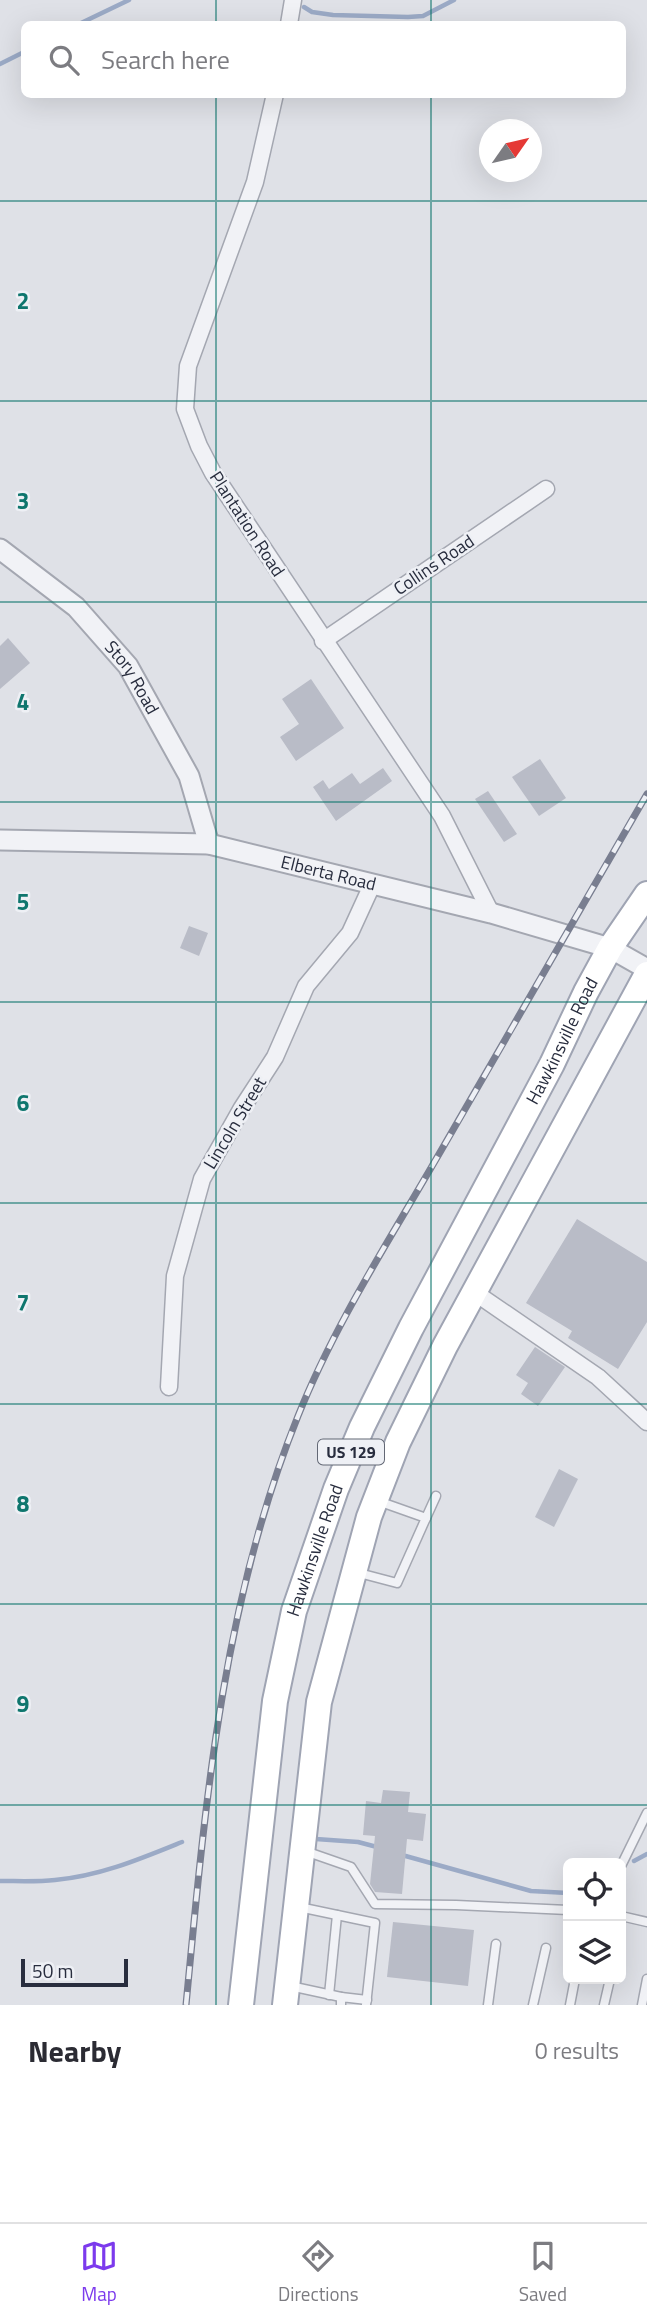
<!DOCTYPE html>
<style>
:root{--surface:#fff;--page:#f2f2f3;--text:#2b2b33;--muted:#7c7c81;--line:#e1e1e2;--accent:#7c3aed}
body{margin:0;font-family:"Titillium Web",sans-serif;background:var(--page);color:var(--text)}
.controls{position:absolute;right:21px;bottom:21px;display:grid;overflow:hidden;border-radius:10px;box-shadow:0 7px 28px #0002}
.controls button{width:63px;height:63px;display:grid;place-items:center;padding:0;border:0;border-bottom:2px solid var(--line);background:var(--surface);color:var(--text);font:35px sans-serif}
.compass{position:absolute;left:479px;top:119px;width:63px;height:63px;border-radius:50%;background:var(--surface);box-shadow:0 7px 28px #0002;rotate:56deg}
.scale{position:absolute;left:21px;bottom:18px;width:107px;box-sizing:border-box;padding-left:7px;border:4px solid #282d3e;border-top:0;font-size:19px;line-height:24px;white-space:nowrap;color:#282d3e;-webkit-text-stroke:5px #eef0f5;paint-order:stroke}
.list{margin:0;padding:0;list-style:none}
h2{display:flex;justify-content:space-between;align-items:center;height:91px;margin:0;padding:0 28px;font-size:30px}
h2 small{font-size:23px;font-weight:400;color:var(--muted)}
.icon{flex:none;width:38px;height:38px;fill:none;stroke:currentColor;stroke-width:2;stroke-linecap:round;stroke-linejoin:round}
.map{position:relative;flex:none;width:647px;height:2005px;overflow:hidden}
.search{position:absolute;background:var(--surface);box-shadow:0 7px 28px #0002;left:21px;right:21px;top:21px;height:77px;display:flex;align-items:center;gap:18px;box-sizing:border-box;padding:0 24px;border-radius:10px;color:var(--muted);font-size:26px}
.sheet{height:217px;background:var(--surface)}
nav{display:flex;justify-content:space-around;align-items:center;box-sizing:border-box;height:98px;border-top:2px solid var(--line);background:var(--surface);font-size:19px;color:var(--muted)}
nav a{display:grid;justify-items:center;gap:4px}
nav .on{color:var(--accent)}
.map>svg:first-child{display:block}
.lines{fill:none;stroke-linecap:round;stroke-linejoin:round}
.stream{stroke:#9baac6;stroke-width:4.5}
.building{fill:#b9bcc7}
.service-casing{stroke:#a4a7b1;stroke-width:11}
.minor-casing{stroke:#a4a7b1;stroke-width:19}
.tertiary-casing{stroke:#a4a7b1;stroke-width:23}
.primary-casing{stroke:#9fa4b3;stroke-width:28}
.service{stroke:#f1f2f6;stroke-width:8}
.minor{stroke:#f1f2f6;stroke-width:16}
.tertiary{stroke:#f1f2f6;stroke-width:19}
.primary{stroke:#fff;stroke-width:24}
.rail-casing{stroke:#797e90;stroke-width:7}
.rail{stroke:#eef0f5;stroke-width:4.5;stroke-dasharray:13;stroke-linecap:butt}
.grid{fill:none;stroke:#0f766e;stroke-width:2;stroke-opacity:0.55}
.labels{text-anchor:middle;stroke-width:5;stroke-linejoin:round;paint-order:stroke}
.shield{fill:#eef0f5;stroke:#636875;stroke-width:2}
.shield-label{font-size:16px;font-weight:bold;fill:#282d3e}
.street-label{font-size:18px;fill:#282d3e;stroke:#eef0f5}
.grid-label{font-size:23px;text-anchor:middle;font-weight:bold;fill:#0f766e;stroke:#eef0f5;stroke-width:5;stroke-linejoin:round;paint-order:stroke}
</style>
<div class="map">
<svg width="647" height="2005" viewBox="0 0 647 2005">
<rect width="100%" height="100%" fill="#dfe1e7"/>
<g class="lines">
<g class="stream">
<polyline points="304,7 312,12 333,15 408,17 423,16 454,0"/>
<polyline points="79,24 129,0"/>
<polyline points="0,64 24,52"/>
<polyline points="316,1839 358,1842 377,1847"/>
<polyline points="402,1855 531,1891 568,1893"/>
<polyline points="634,1861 647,1854"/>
<path d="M 0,1881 C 18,1881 37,1882 55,1880 C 100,1876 140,1859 182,1842"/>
</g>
</g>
<g class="building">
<polygon points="8,638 30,663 0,689 0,646"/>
<polygon points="311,679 344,728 296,761 280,737 299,724 282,699"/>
<polygon points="540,759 566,798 539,816 512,777"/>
<polygon points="383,768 392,781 336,821 313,787 323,780 329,789 352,773 360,784"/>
<polygon points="488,791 517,834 504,842 475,799"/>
<polygon points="189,926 208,933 199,956 180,948"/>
<polygon points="577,1219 647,1262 647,1322 618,1369 568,1338 572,1331 526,1303"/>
<polygon points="535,1347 565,1367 538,1406 521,1394 528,1383 516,1375"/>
<polygon points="559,1469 578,1479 554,1527 535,1517"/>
<polygon points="383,1790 410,1792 408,1812 426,1814 423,1841 407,1839 402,1894 375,1892 370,1884 375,1836 363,1835 366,1801 381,1803"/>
<polygon points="393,1922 474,1930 468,1986 387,1977"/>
</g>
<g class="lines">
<g class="service-casing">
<g id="service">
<polyline points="426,1518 436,1496"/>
<polyline points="359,1573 397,1583 426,1518 378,1501"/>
<polyline points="305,1851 351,1867 375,1904 456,1905 568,1910"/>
<polyline points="621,1866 647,1813"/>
<polyline points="299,1907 375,1923 366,2005"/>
<polyline points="621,1916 647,1922"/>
<polyline points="290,1986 341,1997"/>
<polyline points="329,1995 337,1915"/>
<polyline points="341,2005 341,1997 367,2000"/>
<polyline points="488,2005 496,1944"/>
<polyline points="533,2005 546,1948"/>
<polyline points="570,2005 575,1979"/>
<polyline points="604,2005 610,1979"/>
<polyline points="642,2005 647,1979"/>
</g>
</g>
<g class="minor-casing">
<g id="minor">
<polyline points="289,24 293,0"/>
<polyline points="275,94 255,182 188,366 185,409 199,446 213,473 442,816 491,913"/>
<polyline points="323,641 546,489"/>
<polyline points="474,1292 598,1377 647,1422"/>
<polyline points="169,1387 175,1276 202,1179 242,1108 275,1057 306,986 350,933 372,885"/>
</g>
</g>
<g class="tertiary-casing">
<g id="tertiary">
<path id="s1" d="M 0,549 L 76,607 L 128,666 L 189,776 L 209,844"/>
<path id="s2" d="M 0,840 L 209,844 L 491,913 L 610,948 L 647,969"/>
</g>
</g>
<g class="primary-casing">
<g id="primary">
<path id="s3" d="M 241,2005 L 275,1701 L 294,1611 L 336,1489 L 362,1427 L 411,1328 L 552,1064 L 586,992 L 610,948 L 647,894"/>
<polyline points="285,2005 319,1702 369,1517 398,1442 445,1346 647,974"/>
</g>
</g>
<use href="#service" class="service"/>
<use href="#minor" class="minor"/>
<use href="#tertiary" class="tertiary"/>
<use href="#primary" class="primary"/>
<g class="rail-casing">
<path id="rail" d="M 186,2005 C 205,1806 222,1604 298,1416 C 334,1326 387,1244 435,1161 C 506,1039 576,916 647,794"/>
</g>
<use href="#rail" class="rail"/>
</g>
<path class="grid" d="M 216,0 L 216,24M 431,0 L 431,24M 216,94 L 216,2005M 431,94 L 431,2005M 0,201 L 647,201M 0,401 L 647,401M 0,602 L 647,602M 0,802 L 647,802M 0,1002 L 647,1002M 0,1203 L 647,1203M 0,1404 L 647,1404M 0,1604 L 647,1604M 0,1805 L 647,1805"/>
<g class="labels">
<rect class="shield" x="318" y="1439.5" width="66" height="25" rx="5"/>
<g class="shield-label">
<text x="351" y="1458">US 129</text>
</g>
<g class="street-label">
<text transform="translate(247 524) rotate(57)" y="6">Plantation Road</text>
<text transform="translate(434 565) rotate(-34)" y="6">Collins Road</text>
<text dy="6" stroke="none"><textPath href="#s1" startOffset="186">Story Road</textPath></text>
<text dy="6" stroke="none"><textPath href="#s2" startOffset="332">Elberta Road</textPath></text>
<text dy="6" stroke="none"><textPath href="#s3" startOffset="1029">Hawkinsville Road</textPath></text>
<text transform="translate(235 1123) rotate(-59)" y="6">Lincoln Street</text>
<text dy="6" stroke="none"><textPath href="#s3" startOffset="462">Hawkinsville Road</textPath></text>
</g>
</g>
<g class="grid-label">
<text x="23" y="309">2</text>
<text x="23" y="509">3</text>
<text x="23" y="710">4</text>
<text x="23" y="910">5</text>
<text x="23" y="1111">6</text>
<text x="23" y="1311">7</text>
<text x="23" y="1512">8</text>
<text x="23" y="1712">9</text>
</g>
</svg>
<div class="controls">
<button><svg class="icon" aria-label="locate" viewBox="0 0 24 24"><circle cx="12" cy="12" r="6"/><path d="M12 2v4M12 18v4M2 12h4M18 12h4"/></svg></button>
<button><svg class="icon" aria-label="layers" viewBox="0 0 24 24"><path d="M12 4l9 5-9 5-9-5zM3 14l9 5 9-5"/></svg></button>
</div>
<svg class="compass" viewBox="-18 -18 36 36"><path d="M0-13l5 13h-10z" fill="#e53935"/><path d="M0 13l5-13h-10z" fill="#7c7c81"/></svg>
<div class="scale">50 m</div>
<div class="search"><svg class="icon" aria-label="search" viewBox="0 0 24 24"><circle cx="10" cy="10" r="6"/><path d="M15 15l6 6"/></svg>Search here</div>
</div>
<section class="sheet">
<h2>Nearby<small>0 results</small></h2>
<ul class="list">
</ul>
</section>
<nav>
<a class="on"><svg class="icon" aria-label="map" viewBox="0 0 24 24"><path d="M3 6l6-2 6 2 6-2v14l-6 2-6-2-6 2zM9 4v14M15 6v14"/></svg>Map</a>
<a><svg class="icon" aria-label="directions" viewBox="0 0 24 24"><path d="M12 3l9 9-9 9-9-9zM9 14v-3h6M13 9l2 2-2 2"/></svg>Directions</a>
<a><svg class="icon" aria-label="saved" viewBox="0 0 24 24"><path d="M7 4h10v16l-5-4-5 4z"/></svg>Saved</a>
</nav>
